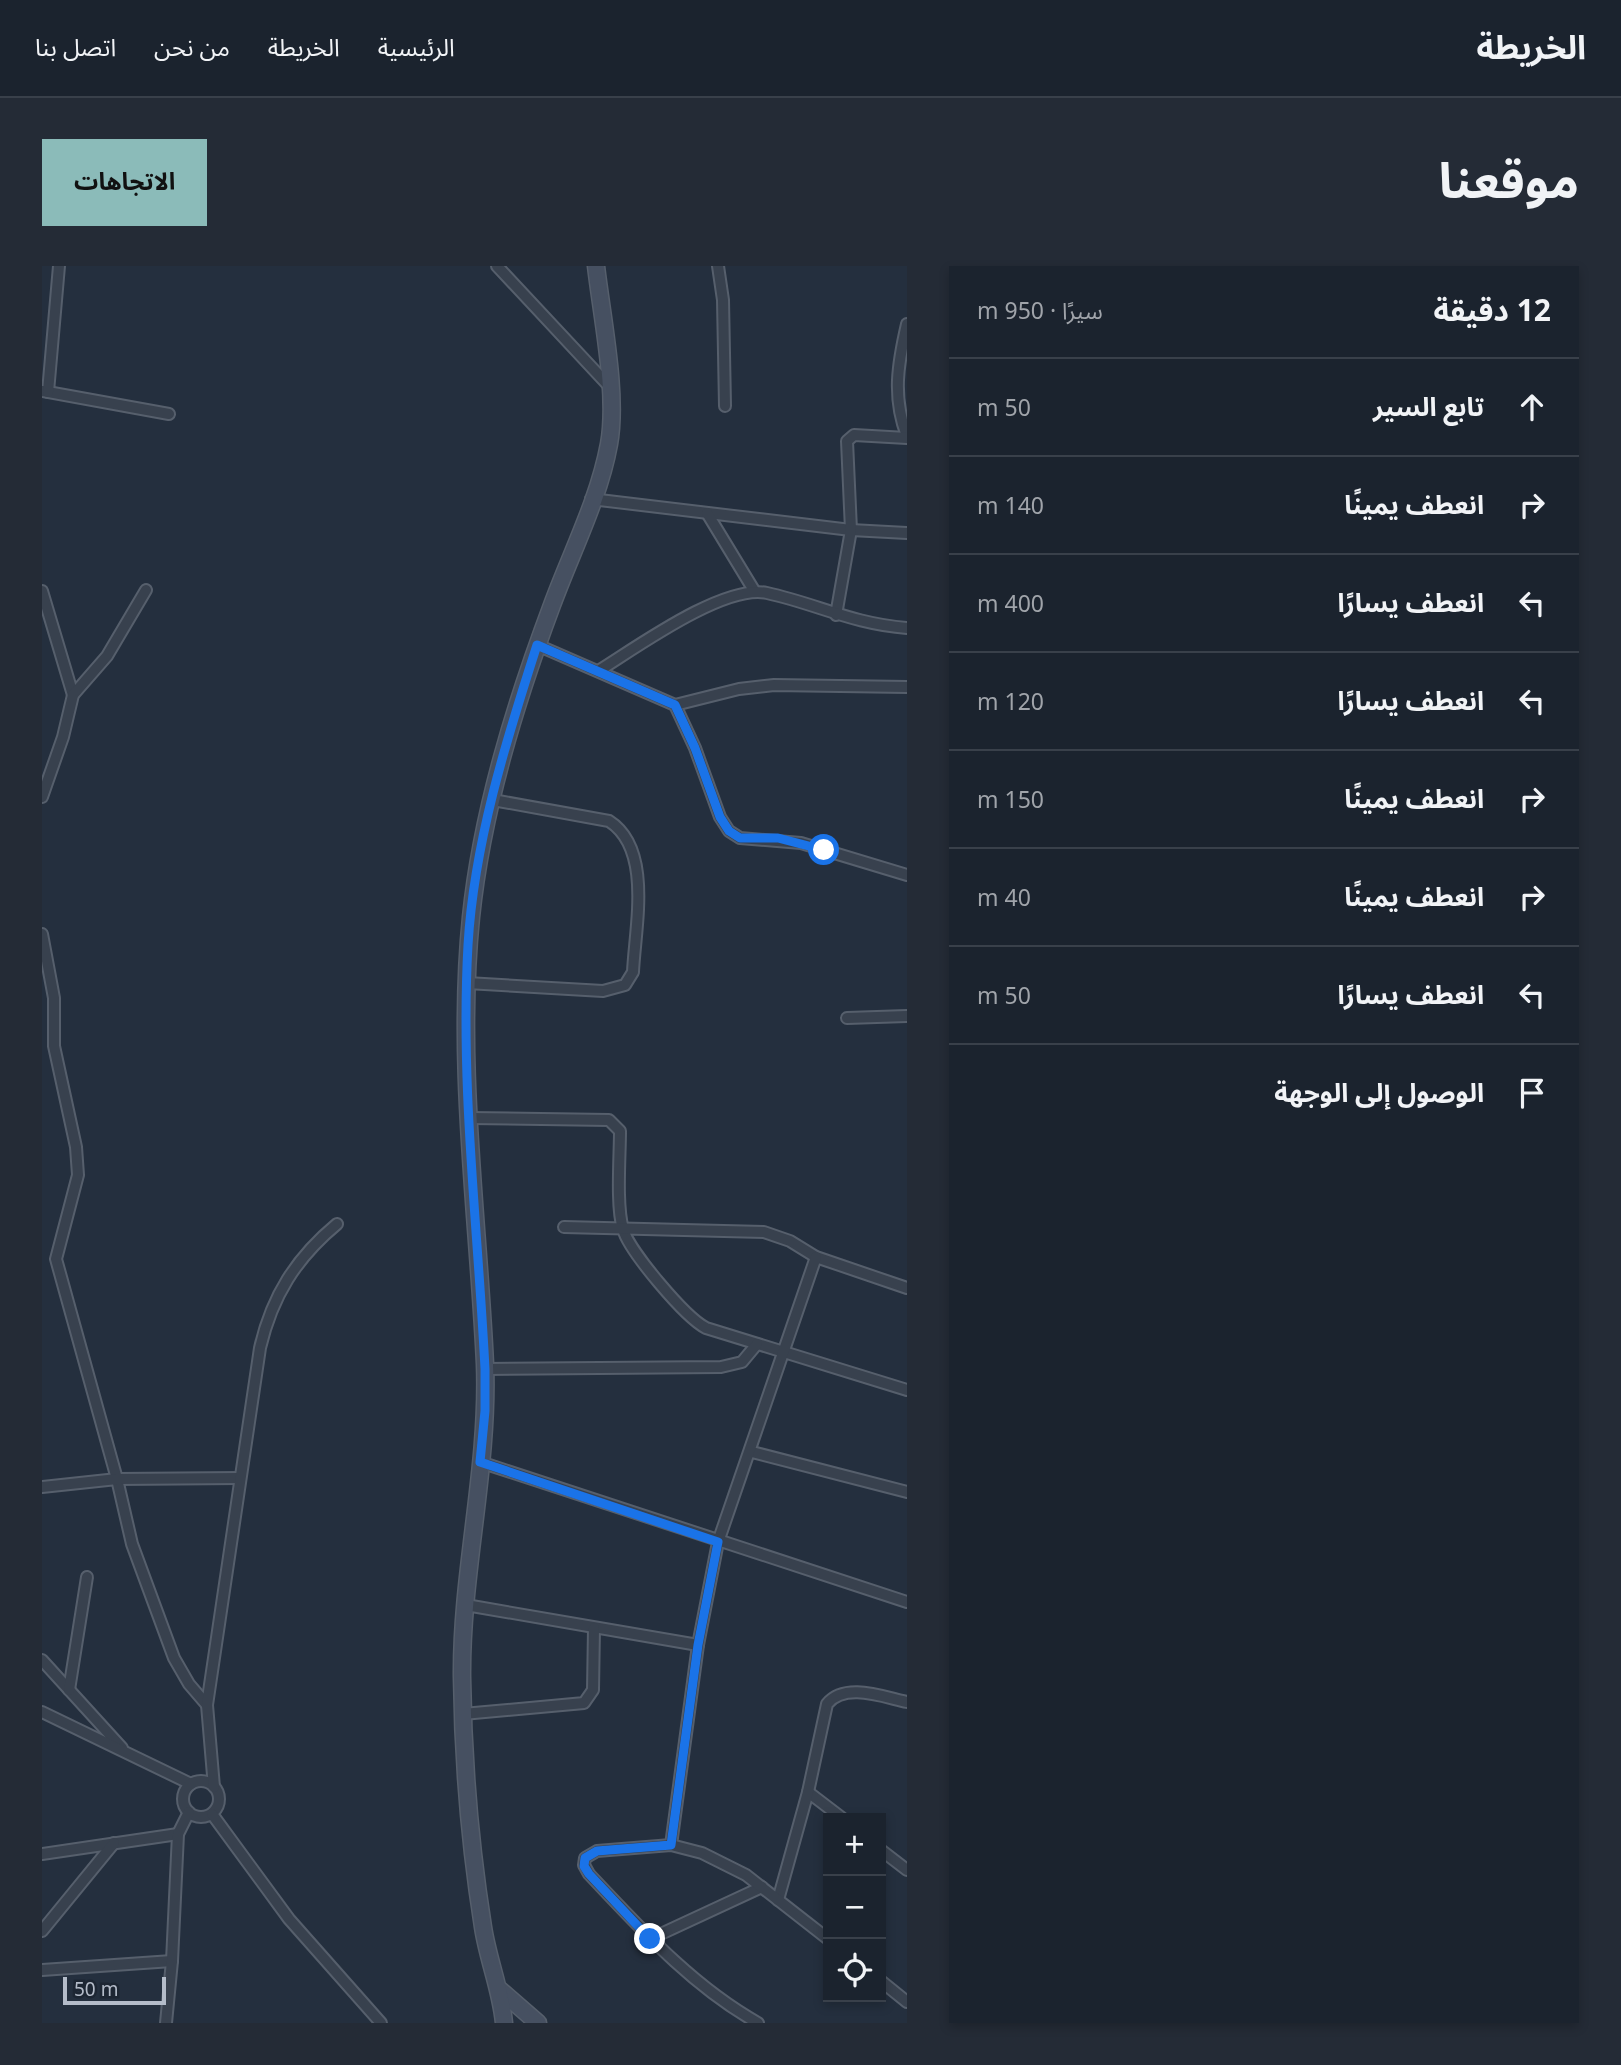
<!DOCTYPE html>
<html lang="ar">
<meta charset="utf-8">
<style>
:root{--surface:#1b232e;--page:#242b36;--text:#f1f3f6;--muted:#a0a4aa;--line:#39404a;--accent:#8bbbb9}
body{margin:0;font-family:"Noto Sans","Noto Sans Arabic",sans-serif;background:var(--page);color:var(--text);direction:rtl}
.controls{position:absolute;right:21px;bottom:21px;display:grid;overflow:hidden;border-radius:0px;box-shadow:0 4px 10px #0003}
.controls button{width:63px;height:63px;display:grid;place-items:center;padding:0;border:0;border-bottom:2px solid var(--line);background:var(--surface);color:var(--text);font:35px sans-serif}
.scale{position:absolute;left:21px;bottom:18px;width:103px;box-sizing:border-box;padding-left:7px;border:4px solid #b4bcc9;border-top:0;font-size:19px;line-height:24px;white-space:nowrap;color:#b4bcc9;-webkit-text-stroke:5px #1d2633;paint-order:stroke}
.stop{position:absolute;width:21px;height:21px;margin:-16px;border:5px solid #1a73e8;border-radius:50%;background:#fff}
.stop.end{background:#1a73e8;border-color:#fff;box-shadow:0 2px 7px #0008}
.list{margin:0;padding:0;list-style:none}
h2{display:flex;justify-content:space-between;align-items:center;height:91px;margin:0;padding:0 28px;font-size:30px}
h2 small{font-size:23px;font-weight:400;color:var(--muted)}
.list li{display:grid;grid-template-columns:46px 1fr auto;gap:21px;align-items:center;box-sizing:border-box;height:98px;padding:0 28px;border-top:2px solid var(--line)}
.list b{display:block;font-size:26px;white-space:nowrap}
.list em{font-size:23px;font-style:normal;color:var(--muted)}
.icon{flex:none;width:38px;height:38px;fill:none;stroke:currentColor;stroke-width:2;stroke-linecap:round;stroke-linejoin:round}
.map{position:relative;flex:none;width:865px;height:1757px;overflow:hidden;direction:ltr;border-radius:0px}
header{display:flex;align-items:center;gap:42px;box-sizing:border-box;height:98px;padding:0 35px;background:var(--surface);border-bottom:2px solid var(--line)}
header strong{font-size:33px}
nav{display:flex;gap:38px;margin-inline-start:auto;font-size:24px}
.intro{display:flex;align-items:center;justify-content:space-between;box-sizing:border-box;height:168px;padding:0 42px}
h1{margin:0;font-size:49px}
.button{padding:18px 32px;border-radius:0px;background:var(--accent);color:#111;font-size:24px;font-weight:700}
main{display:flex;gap:42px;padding:0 42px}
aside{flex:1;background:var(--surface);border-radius:0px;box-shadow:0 4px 10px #0003}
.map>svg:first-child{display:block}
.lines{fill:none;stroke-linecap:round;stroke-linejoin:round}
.street-casing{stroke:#565f6c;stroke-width:14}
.secondary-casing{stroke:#565f6c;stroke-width:19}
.street{stroke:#38414e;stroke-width:10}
.secondary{stroke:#465061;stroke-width:16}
.route{stroke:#1a73e8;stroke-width:9}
</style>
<header>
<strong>الخريطة</strong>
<nav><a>الرئيسية</a><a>الخريطة</a><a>من نحن</a><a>اتصل بنا</a></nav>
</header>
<div class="intro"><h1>موقعنا</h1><a class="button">الاتجاهات</a></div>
<main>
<aside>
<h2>12 دقيقة<small>سيرًا · 950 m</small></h2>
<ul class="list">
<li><svg class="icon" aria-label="ahead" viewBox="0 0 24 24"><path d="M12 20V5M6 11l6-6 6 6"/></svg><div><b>تابع السير</b></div><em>50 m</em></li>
<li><svg class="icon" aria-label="right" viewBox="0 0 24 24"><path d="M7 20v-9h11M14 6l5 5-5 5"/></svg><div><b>انعطف يمينًا</b></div><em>140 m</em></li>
<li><svg class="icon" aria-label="left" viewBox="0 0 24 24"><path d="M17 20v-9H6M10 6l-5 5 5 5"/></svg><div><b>انعطف يسارًا</b></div><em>400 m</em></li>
<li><svg class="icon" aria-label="left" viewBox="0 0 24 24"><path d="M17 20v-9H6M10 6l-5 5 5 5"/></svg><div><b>انعطف يسارًا</b></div><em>120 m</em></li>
<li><svg class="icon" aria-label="right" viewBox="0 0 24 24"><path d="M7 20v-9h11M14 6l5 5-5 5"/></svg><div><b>انعطف يمينًا</b></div><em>150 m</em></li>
<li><svg class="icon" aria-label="right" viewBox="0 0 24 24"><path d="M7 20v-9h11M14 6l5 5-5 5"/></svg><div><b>انعطف يمينًا</b></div><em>40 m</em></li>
<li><svg class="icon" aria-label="left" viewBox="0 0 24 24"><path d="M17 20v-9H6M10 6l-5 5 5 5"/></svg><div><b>انعطف يسارًا</b></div><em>50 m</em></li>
<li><svg class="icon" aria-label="arrive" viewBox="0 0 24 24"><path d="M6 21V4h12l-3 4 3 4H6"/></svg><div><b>الوصول إلى الوجهة</b></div></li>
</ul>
</aside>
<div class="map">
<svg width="865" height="1757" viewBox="0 0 865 1757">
<rect width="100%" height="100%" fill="#242f3e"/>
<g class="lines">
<g class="street-casing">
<g id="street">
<polyline points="455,0 567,120"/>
<polyline points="676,0 681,34 683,140"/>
<path d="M 865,58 C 856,97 850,131 865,170"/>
<polyline points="0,125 127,148"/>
<polyline points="6,126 17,0"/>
<polyline points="549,233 809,264 865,267"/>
<polyline points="665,247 713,326"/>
<polyline points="0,325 31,429"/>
<polyline points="794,349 809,264 805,175 812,169 865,172"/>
<polyline points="495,379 633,439 697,423 732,419 865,421"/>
<path d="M 558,404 C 595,381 682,318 725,327 C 775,338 811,358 865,362"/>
<polyline points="633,439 653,482 678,551 687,565 698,572 759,577 865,609"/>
<polyline points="0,531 21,471 31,429 65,390 104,324"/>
<polyline points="0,668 12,732 12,780 34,881 36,909 14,993 75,1213 90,1278 132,1392 147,1418 165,1439"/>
<path d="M 425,717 L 561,725 L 583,719 L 591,706 C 593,661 611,583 567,555 L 451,534"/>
<polyline points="805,752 865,750"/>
<path d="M 427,852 L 567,854 L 578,865 C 578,890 574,940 581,963 C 587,985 643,1051 664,1062 L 865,1124"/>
<polyline points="522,961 722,966 748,975 774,991 865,1022"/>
<polyline points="443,1103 679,1101 700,1096 715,1078"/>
<polyline points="710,1186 865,1226"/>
<polyline points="438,1196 865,1336"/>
<polyline points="0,1221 75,1213 198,1212"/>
<polyline points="424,1339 656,1379"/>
<polyline points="0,1394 80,1482"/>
<polyline points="27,1424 45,1311"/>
<polyline points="0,1446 149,1518"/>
<polyline points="421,1448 542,1437 551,1424 552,1362"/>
<circle cx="159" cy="1533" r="18"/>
<path d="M 172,1521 L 165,1439 L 218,1082 C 230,1030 254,992 295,958"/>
<polyline points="766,1526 800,1552"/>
<polyline points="170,1548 247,1653 339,1757"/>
<polyline points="629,1579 656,1379 676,1276 774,991"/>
<polyline points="839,1584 865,1604"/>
<polyline points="0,1588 136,1568"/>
<path d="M 736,1634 L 766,1526 L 785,1438 C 803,1416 841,1431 865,1436"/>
<polyline points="0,1665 72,1577"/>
<polyline points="608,1673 720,1621"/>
<polyline points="0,1704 130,1695"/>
<polyline points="839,1715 865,1736"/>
<polyline points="124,1757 130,1695 136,1568 147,1546"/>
<path d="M 716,1757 C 650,1720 599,1663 547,1608 L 542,1599 L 543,1592 L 555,1585 L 629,1579 L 660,1587 L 704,1609 L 786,1673"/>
</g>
</g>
<g class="secondary-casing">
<g id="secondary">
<polyline points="458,1724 496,1757"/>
<path d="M 462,1757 C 459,1724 446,1694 441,1661 C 428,1579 421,1494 420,1411 C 419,1306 447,1203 443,1098 C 436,949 414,799 429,651 C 440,545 473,438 510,339 C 529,287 557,233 567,178 C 576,128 560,52 554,0"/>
</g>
</g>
<use href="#street" class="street"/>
<use href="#secondary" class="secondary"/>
</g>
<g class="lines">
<path class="route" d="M 608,1673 L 547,1608 L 542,1600 L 543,1592 L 555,1585 L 629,1579 L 656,1379 L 676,1276 L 438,1196 L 443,1145 L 443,1103 C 436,962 418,820 426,679 C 432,577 464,475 495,379 L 633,439 L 653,482 L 678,551 L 687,565 L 698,572 L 736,572 L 782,584"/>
</g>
</svg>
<div class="controls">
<button>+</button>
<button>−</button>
<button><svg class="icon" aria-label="locate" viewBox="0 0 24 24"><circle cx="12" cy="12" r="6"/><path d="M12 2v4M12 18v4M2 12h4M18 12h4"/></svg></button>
</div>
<div class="scale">50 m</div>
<div class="stop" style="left:782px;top:584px"></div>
<div class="stop end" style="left:608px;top:1673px"></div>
</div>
</main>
